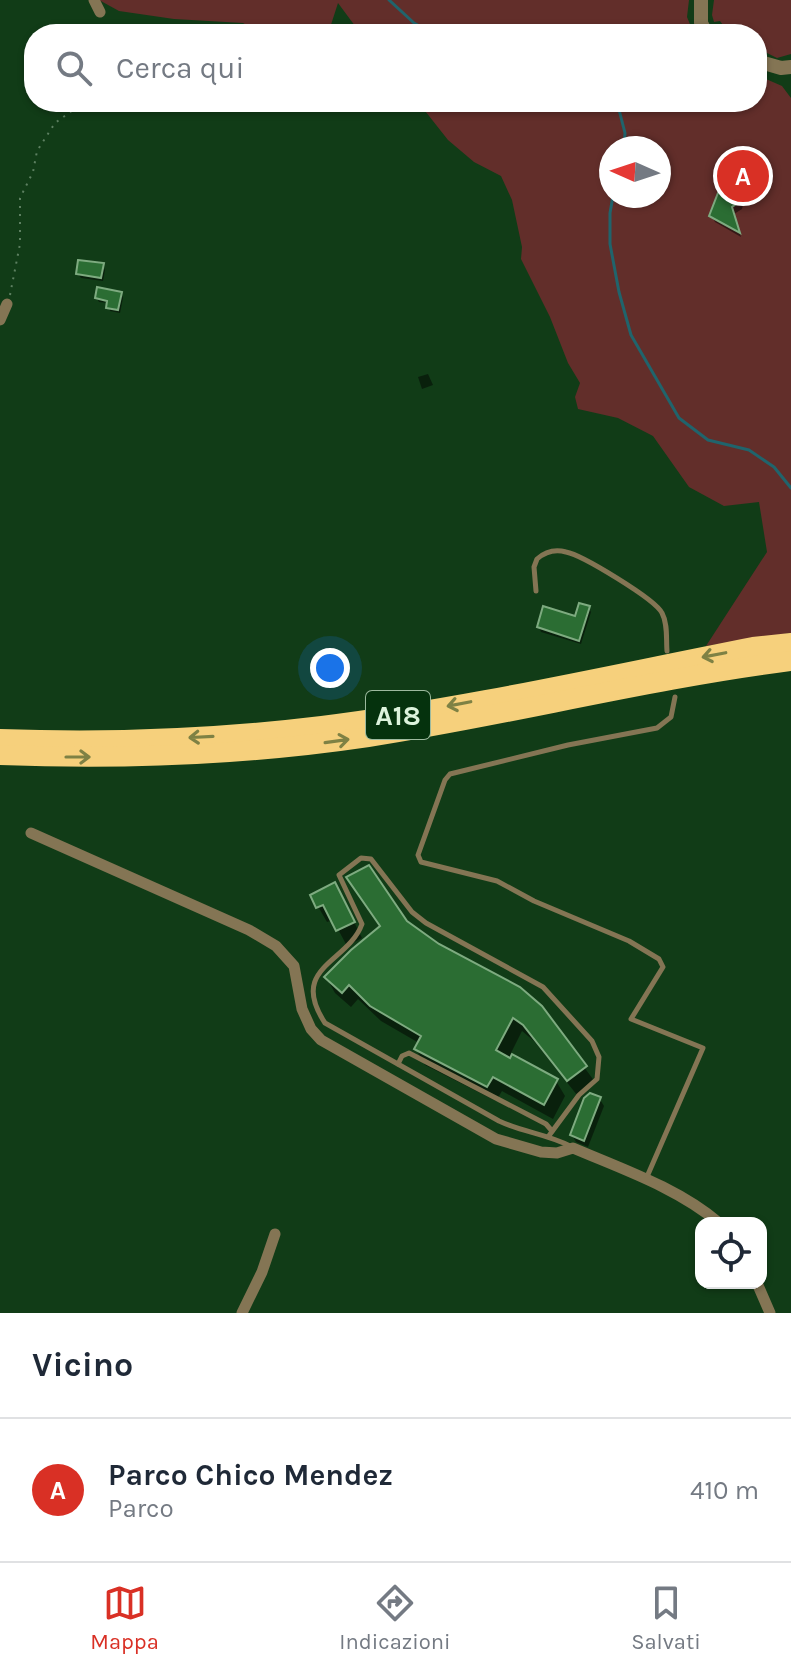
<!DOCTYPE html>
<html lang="it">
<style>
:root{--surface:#fff;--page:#f6f6f7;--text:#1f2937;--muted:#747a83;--line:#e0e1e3;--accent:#d93025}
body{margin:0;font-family:Karla,sans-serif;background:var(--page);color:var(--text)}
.controls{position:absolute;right:24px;bottom:24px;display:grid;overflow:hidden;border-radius:16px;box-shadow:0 2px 6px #0004}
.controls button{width:72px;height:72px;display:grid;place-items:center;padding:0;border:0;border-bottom:2px solid var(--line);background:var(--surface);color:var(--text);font:40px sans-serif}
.compass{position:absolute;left:599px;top:136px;width:72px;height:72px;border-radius:50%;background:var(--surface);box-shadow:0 2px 6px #0004;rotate:273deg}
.you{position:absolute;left:330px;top:668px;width:28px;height:28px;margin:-20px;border:6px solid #fff;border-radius:50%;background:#1a73e8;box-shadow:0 0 0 12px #1a73e833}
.badge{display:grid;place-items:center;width:52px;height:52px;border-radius:50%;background:var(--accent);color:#fff;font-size:26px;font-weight:700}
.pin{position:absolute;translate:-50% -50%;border:4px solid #fff;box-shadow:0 2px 8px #0006}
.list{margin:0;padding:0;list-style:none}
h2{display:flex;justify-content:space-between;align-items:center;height:104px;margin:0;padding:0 32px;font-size:34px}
h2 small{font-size:26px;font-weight:400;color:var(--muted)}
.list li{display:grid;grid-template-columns:52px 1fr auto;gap:24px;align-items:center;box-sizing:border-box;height:144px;padding:0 32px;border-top:2px solid var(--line)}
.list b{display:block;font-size:30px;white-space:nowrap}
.list p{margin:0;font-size:26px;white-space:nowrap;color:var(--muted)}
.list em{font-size:26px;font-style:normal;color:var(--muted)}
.icon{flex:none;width:44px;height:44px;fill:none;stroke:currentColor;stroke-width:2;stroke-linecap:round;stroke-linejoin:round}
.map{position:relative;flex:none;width:791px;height:1313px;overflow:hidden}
.search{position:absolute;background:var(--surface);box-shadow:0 2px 6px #0004;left:24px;right:24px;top:24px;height:88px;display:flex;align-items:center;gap:20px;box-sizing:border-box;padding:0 28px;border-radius:32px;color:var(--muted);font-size:30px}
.sheet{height:248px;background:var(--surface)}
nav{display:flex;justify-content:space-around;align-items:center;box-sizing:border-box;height:112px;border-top:2px solid var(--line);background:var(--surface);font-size:22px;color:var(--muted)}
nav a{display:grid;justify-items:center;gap:4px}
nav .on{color:var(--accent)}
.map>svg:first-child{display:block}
.green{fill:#622e2a;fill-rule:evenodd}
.shadow{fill:#0007}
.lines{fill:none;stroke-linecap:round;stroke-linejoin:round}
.stream{stroke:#20646c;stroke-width:3}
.building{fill:#2b6d33;stroke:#7eab80;stroke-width:2}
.path{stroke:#5d8061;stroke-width:2;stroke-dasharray:2 6;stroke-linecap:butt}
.service{stroke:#847554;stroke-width:5}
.minor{stroke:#847554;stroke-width:11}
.tertiary{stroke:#847554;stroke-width:14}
.motorway{stroke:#f6d07c;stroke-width:20}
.oneway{stroke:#7e8144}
.labels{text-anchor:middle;stroke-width:6;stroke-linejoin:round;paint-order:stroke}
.shield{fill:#05320d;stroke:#9cb99e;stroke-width:2}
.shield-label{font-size:28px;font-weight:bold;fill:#dcf3dc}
</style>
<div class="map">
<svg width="791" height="1313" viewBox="0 0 791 1313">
<rect width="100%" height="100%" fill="#113c17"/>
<g class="green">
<polygon points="99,0 689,0 687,17 694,34 361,34 338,3 328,34 261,34 243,23 174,19 119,11"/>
<path d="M 714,0 L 791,0 L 791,54 L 777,58 L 757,48 L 757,34 C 743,34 730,37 719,27 L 723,25 L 720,21 L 714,22 L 712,15 Z"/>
<path d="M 757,75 L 782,86 L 791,98 L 791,633 L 706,646 L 767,552 L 759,502 L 724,506 L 689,487 L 653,436 L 618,418 L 578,409 L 575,397 L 580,383 L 568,363 L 550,317 L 521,259 L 522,247 L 512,200 L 501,176 L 474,162 L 448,140 L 418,102 L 757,102 ZM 611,148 L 659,148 L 659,196 L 611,196 Z"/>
</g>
<g class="shadow">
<polygon points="724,184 728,195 740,198 743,205 742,209 734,214 741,237 715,222 711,215"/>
<polygon points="102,265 105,270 103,281 81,278 78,274"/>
<polygon points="121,294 123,298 120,313 110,311 109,303 99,302 97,298"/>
<polygon points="428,374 433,385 422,389 418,377"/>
<polygon points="589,608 591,612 581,644 541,632 539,627 576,618"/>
<polygon points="312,896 343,900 362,938 347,946 333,920 327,922"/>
<polygon points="405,922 438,945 540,1007 595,1082 577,1095 534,1041 522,1031 510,1055 556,1081 565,1096 553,1119 502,1091 496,1101 425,1065 416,1049 419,1043 381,1021 358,999 351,1007 335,993 326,977"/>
<polygon points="599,1098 604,1106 588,1147 576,1142 572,1135"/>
</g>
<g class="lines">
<g class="stream">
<polyline points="389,0 414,23 434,34"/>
<polyline points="617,102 625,133 624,148"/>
<polyline points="613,196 610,213 610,244 619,292 631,335 679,418 708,440 749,450 774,467 791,488"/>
</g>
</g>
<g class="building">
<polygon points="723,180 727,193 741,197 739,202 732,207 740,233 709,216"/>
<polygon points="78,260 104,263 101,278 76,274"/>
<polygon points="97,287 122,292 118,310 106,308 107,301 95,298"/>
<polygon points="579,603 590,606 579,641 537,627 543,606 575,616"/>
<polygon points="369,865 407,921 439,944 520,987 542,1006 587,1066 567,1081 523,1025 513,1018 496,1050 510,1058 512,1054 558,1079 544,1105 493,1077 487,1087 414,1049 421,1036 370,1006 349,985 342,993 324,977 351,950 380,926 346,877"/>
<polygon points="335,882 355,922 336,931 323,905 316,908 310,895"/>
<polygon points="590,1093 601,1097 584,1141 570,1135 584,1098"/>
</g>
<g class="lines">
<g class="path">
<polyline points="103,34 104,23"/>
<polyline points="10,295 20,244 20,198 33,172 37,151 55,123 84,102"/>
</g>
<g class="service">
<path d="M 536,591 L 534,567 L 537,559 C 546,551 555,549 566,552 C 582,555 655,599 662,613 C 668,624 666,639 667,651"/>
<polyline points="398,1064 402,1056 409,1053 546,1124 552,1131"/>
<path d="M 548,1137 L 579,1095 L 597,1079 L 599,1057 L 592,1041 L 543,987 L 426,923 L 412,912 L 371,859 L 361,858 L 339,875 L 362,924 C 348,963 288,967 325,1023 L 499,1121 C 522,1132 547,1134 570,1146"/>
<polyline points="646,1179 703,1048 631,1019 663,967 659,959 629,941 534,901 497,881 421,862 418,855 445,780 450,774 568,745 657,728 671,717 675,697"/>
</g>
<g class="minor">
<polyline points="94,0 100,12"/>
<polyline points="0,320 7,304"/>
<path d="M 31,833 L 249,930 L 276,946 L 294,966 L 302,1009 L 311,1029 L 321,1040 L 496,1139 L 541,1152 L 557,1153 L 573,1148 C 622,1169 678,1188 719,1223"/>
<polyline points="757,1283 770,1313"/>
<polyline points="242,1313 262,1272 275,1234"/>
</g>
<g class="tertiary">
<polyline points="701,0 701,23 707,34"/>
<polyline points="757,61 781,68 791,67"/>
</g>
<g class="motorway">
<path d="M 0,739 C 107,743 215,739 322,726 C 466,708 610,675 753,647 L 791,643"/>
<path d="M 0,755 C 123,760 246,755 368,737 C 510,715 649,679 791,661"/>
</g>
</g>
<defs><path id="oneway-shaft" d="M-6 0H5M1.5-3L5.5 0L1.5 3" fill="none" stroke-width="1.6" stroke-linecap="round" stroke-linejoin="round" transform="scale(2)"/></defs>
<g class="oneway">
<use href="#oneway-shaft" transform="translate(714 655) rotate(169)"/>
<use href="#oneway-shaft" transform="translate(459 704) rotate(169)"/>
<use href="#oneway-shaft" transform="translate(201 737) rotate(177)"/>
<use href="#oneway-shaft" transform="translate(337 741) rotate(-8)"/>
<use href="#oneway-shaft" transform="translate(78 757)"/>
</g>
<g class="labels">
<rect class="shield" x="366" y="691" width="64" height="48" rx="6"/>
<g class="shield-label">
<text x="398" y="725">A18</text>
</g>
</g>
</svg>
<div class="controls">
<button><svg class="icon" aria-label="locate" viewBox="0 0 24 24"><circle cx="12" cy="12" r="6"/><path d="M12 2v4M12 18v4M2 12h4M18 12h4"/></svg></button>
</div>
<svg class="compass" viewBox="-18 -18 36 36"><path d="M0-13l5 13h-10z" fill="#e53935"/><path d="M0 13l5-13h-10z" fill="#747a83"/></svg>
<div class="you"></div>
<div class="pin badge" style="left:743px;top:176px">A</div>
<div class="search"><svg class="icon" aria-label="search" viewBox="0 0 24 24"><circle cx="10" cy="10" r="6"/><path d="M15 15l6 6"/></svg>Cerca qui</div>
</div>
<section class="sheet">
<h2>Vicino<small></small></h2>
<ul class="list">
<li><span class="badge">A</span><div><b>Parco Chico Mendez</b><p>Parco</p></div><em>410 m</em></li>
</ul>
</section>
<nav>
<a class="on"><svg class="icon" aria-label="map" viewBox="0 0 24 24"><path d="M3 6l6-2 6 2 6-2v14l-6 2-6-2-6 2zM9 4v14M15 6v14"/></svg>Mappa</a>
<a><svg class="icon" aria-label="directions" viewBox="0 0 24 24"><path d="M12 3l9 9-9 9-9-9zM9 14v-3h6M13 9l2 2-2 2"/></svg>Indicazioni</a>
<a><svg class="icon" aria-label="saved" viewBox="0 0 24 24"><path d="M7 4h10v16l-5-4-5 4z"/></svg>Salvati</a>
</nav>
